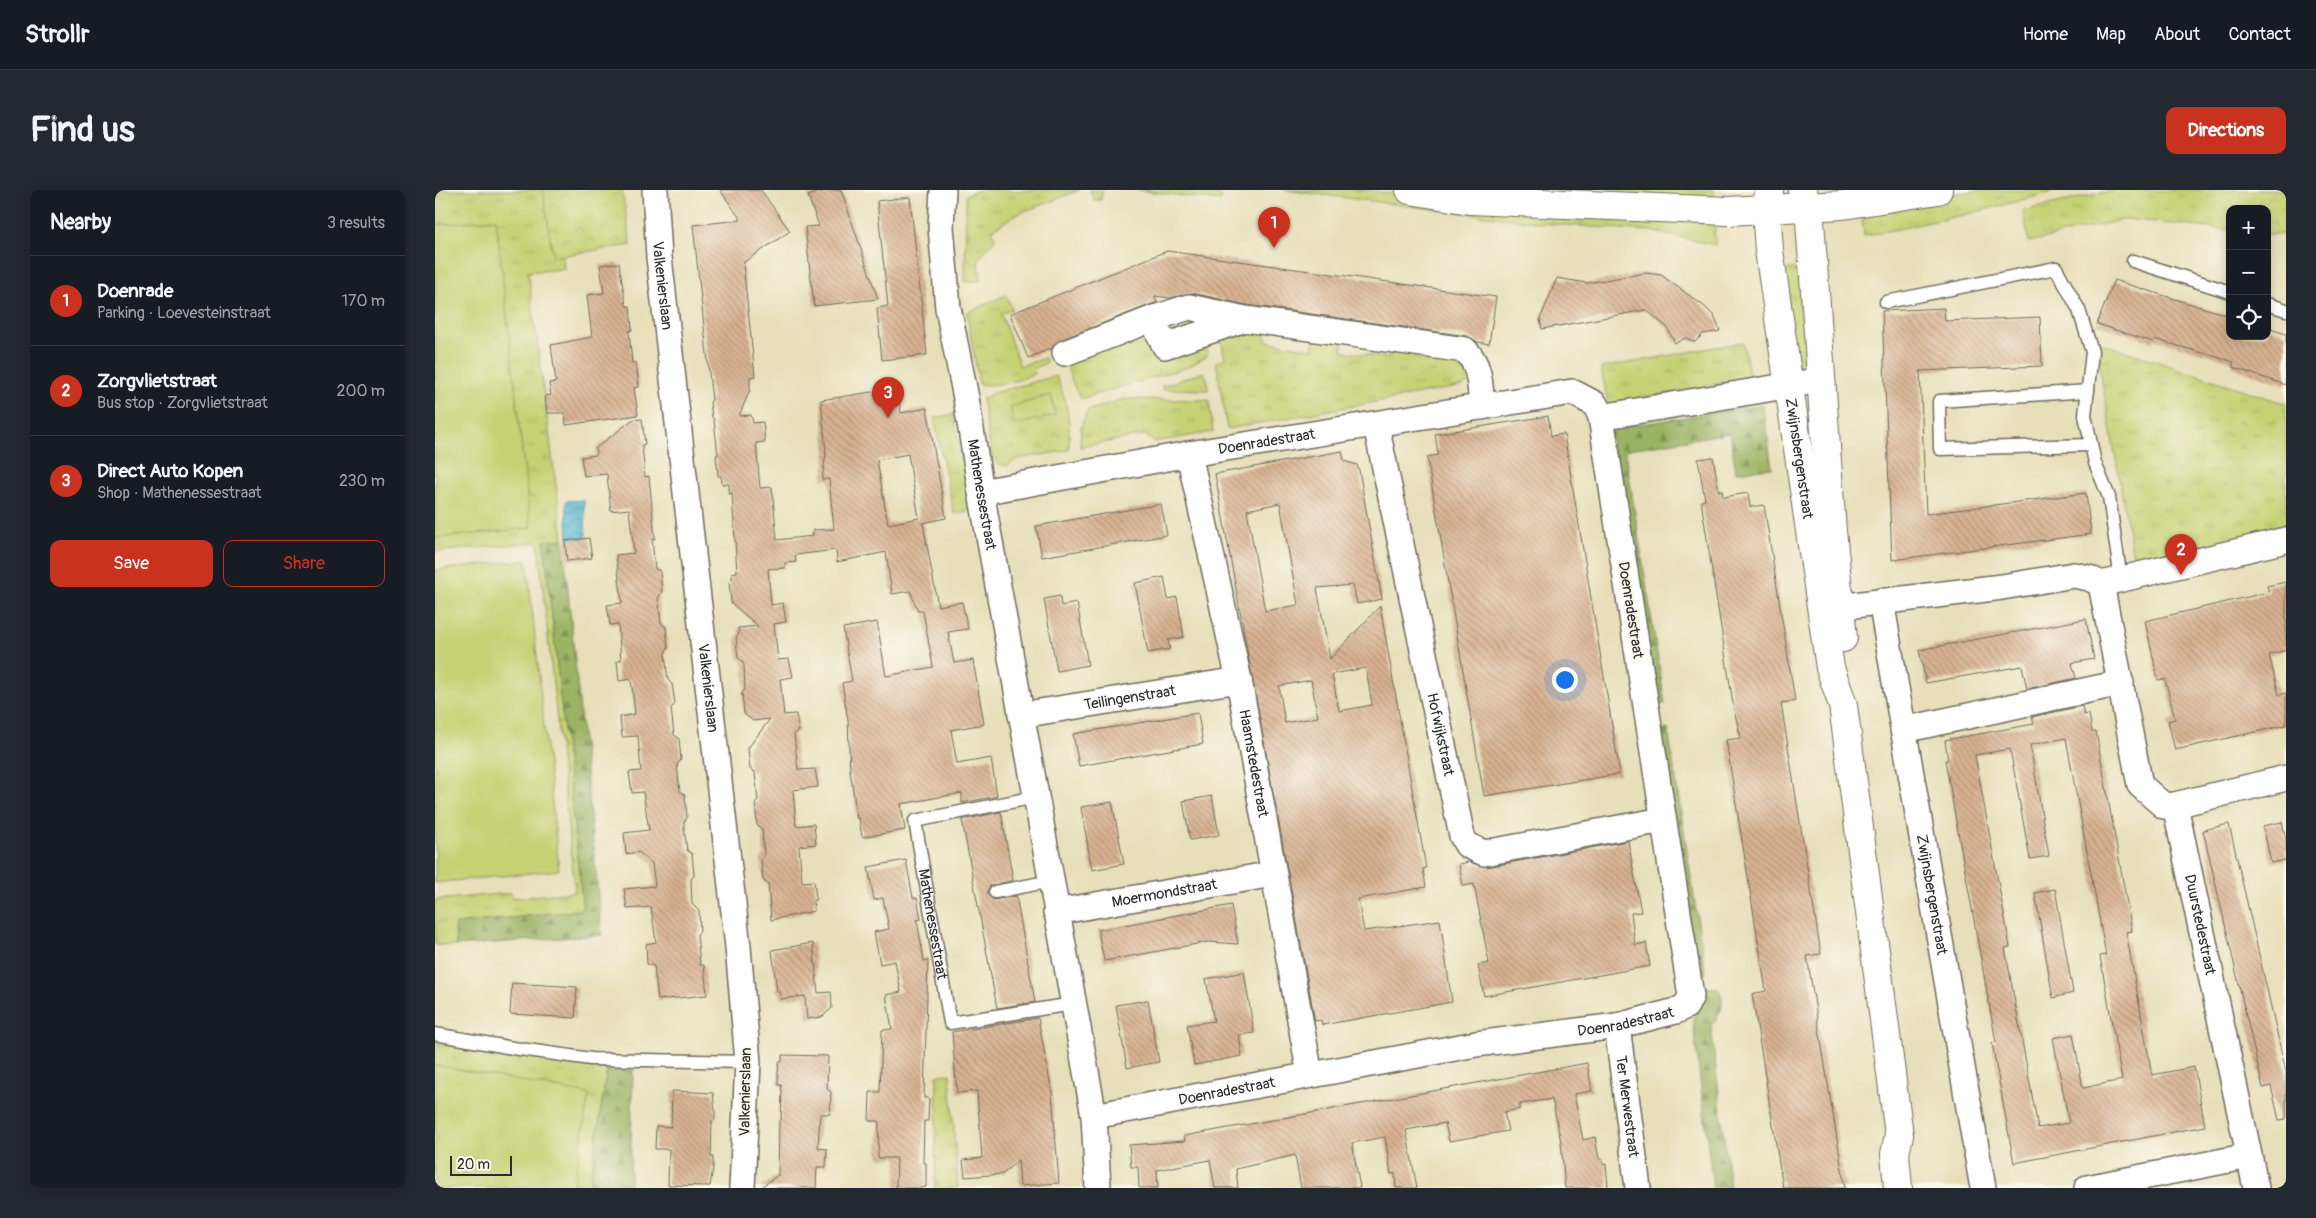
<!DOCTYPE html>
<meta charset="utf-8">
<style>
:root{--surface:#171b24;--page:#242831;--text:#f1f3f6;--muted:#9ea1a6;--line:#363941;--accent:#c8321e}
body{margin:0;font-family:Pangolin,sans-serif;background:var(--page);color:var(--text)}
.controls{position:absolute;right:15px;top:15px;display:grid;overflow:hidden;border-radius:10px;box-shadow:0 2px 12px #0003}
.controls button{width:45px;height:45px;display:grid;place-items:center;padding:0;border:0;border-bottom:1px solid var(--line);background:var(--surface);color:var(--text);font:25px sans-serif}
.scale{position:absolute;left:15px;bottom:12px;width:62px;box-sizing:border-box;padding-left:5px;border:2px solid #2b2b2b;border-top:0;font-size:14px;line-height:18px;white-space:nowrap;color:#2b2b2b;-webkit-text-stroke:4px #fbf7ec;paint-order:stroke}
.you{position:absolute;left:1129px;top:489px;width:18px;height:18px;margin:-12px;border:4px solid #fff;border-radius:50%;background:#1a73e8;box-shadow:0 0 0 8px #1a73e833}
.badge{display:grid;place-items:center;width:32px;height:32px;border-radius:50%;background:var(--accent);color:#fff;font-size:16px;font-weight:700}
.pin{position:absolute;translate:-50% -41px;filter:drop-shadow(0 1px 2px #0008)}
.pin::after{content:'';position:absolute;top:26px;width:18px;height:15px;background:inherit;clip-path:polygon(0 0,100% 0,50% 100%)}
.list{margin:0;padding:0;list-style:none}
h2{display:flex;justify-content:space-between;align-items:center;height:65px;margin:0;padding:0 20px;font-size:21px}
h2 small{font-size:16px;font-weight:400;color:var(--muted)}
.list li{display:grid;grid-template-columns:32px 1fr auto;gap:15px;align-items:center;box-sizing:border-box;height:90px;padding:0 20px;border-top:1px solid var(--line)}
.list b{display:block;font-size:19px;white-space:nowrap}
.list p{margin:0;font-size:16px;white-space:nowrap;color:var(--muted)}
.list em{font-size:16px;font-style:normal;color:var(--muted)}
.actions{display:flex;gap:10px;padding:15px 20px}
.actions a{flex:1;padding:11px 0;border:1px solid var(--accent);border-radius:10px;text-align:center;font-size:18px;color:var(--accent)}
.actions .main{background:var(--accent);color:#fff}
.icon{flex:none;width:28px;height:28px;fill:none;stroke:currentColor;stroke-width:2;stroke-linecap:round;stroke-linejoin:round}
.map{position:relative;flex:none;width:1851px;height:998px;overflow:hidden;border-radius:10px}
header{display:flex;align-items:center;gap:30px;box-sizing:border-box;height:70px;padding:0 25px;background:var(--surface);border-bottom:1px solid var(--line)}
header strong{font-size:24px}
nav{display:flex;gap:28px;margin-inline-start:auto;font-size:18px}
.intro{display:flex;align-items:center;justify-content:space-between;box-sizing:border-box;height:120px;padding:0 30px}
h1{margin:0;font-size:35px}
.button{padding:12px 22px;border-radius:10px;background:var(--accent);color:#fff;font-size:18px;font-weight:700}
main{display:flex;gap:30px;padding:0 30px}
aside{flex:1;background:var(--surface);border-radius:10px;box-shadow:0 2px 12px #0003}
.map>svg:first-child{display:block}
.grass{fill:url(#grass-tufts);stroke:#787e4f}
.forest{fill:url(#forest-firs);stroke:#646f48}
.park{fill:url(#park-crowns);stroke:#787e4f}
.pitch{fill:#c5d173;stroke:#787e4f}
.water{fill:url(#water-waves);stroke:#3e707d}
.building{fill:url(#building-back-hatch);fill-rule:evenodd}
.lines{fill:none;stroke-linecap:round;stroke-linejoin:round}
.service-casing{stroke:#6d6a5d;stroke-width:15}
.minor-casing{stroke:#6d6a5d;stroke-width:28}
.tertiary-casing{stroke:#6d6a5d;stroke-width:30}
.service{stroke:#fff;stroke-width:12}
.minor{stroke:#fff;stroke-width:25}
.tertiary{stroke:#fff;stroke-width:28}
.labels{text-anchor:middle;stroke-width:4;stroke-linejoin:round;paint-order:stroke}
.street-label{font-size:15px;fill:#2b2b2b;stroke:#fbf7ec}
</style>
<header>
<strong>Strollr</strong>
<nav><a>Home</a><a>Map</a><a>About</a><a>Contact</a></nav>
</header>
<div class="intro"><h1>Find us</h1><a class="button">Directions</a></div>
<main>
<aside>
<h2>Nearby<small>3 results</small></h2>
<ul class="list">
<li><span class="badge">1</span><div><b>Doenrade</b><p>Parking · Loevesteinstraat</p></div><em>170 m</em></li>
<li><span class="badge">2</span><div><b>Zorgvlietstraat</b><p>Bus stop · Zorgvlietstraat</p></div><em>200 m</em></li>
<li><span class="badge">3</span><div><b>Direct Auto Kopen</b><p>Shop · Mathenessestraat</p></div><em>230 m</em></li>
</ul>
<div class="actions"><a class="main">Save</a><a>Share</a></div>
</aside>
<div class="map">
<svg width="1851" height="998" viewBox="0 0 1851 998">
<defs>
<pattern id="grass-tufts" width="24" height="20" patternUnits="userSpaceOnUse" patternTransform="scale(1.25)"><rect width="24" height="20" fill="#c5d173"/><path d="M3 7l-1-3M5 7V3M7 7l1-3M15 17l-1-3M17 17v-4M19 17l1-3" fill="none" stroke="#a9b464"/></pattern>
<pattern id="forest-firs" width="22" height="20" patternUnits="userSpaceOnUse" patternTransform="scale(1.25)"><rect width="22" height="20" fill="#9cb365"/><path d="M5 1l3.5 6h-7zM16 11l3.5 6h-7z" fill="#7f9253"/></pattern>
<pattern id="park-crowns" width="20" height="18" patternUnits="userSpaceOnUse" patternTransform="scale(1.25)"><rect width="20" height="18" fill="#c5d173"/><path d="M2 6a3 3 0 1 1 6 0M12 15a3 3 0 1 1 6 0" fill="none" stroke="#a9b464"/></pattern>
<pattern id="water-waves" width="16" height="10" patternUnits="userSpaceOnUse" patternTransform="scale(1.25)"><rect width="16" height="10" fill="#51b6cf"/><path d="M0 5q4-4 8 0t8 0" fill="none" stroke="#4394a8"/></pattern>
<pattern id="building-back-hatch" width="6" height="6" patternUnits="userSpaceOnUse" patternTransform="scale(1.25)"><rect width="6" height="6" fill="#d8b290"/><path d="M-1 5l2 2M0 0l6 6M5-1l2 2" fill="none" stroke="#af9176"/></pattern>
</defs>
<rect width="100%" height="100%" fill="#fbf7ec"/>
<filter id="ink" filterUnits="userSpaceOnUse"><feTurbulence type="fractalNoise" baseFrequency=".02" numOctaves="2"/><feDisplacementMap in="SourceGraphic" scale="10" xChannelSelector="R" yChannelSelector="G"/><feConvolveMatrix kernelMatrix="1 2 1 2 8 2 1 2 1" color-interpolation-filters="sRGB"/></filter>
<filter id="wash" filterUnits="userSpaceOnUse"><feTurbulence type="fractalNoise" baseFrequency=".0096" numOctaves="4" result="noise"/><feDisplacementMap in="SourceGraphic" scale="20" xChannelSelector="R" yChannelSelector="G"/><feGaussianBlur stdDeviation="1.12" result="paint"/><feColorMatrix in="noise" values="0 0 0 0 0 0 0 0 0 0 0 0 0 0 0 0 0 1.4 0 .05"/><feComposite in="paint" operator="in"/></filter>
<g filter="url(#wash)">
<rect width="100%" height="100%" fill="#e7dfb9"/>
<g class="grass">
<polygon points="0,0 124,0 129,79 93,82 128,349 109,352 148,720 21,734 21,756 0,755 0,710 76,703 77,708 140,702 103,352 0,362"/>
<polygon points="545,0 645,0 580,25 557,40 560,50 543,69 546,91 530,92 531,5"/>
<polygon points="655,0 668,0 666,10 659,10"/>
<polygon points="702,0 740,0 787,6 786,11"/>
<polygon points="849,0 931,0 1008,11 1279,30 1280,55 1216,41 1116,34"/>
<polygon points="1114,0 1279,0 1279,8"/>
<polygon points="1547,0 1626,0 1533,24 1429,46 1426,16"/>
<polygon points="1679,0 1851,0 1851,44 1832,44 1832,19 1795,19 1795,40 1691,29 1594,52 1588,21"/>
<polygon points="1368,78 1374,173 1366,177 1361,175 1343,80"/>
<path d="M 571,105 L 577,119 L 566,124 L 585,176 L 610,168 L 611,173 L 599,178 L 600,184 C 582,191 563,197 544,194 L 532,123 Z"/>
<polygon points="713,134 772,155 772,166 753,177 646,209 637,192 631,174"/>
<polygon points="831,138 831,151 877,159 880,145 910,147 907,161 953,168 957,154 1026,163 1033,193 1028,196 792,239 781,172 790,169 786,150"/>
<polygon points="1660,151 1851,214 1851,341 1700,378"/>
<polygon points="1308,152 1315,188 1173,214 1166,178"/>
<polygon points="769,182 773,191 773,200 727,199 727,196"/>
<path d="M 621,186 C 632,210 636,233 634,260 L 582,269 L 572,276 L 563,274 L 557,268 L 547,209 L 558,203 Z"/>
<polygon points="689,209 774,210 778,242 719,252 710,245 645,257 646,237 652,221"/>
<polygon points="518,224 538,320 519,324 499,228"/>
<polygon points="0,853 172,879 154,998 0,998"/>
<polygon points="515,884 523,998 500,998 502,885"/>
</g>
<g class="forest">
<polygon points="1328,215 1337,278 1301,282 1295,243 1190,260 1230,514 1217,515 1174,239"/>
<polygon points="128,349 167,745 21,756 20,734 148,720 109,351"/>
<polygon points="1233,539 1271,784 1259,786 1221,542"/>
<path d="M 1271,797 L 1283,798 C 1291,813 1287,823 1276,835 L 1295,998 L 1278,998 L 1258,831 L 1264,805 Z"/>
<polygon points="172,879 198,880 195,998 154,998"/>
</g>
<polygon class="park" points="108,0 187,0 196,55 118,67"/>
<g class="pitch">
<polygon points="61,29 96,338 0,348 0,35"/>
<polygon points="616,205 620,225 579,235 575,217"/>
<polygon points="92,370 124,680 0,693 0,380"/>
<polygon points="0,875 154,904 138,998 0,998"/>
</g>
<polygon class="water" points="149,310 151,348 133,349 131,311"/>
<g id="blocks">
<g class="building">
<path d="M 285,0 L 326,0 L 355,41 L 308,73 L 320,186 L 315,187 L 315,200 L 304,226 L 316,225 L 318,233 L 328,232 L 330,252 L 321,253 L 325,298 L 337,297 L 342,350 L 378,346 L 378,340 L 399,339 L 394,289 L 387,290 L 391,263 L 386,210 L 462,198 L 466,223 L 492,218 L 511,328 L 488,333 L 503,416 L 527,412 L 533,439 L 513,442 L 519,473 L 538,470 L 549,534 L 516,540 L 522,574 L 556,568 L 562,606 L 527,613 L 527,603 L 466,614 L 470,640 L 427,647 L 424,628 L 422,629 L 415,580 L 413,530 L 407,493 L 417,491 L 408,438 L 442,432 L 451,486 L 498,477 L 488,421 L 483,421 L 475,401 L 457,404 L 451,362 L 402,372 L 401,360 L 360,365 L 361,372 L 350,373 L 350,378 L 333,379 L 336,415 L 348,413 L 351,432 L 339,434 L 343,470 L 354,469 L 358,487 L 345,489 L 349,525 L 361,524 L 364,541 L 359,544 L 363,580 L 380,579 L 383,597 L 358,600 L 361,636 L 379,634 L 381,654 L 364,656 L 367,692 L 379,691 L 381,710 L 378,710 L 379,721 L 336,730 L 333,694 L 328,690 L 326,669 L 329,665 L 327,639 L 322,635 L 320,613 L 323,610 L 320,582 L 315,579 L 313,558 L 335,529 L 318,531 L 309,524 L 307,503 L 310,500 L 309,476 L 307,471 L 303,468 L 301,448 L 304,443 L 303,438 L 323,436 L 296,413 L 294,391 L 297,388 L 297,383 L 302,382 L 297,303 L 294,304 L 294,294 L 287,294 L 286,286 L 283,286 L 281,265 L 283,265 L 279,230 L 277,227 L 275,212 L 277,210 L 258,35 L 306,30 ZM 473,264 L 484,328 L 453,334 L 442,270 Z"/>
<polygon points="390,0 406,0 443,109 379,116 370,37 384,36 373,6"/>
<polygon points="475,7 492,165 447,170 442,118 453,116 442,11"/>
<polygon points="732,61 1061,107 1054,154 1043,152 1032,146 813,115 757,103 735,108 720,106 722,112 625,150 617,158 593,168 575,124"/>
<polygon points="184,73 191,116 195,116 197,140 194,141 197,173 201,172 204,197 199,198 203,225 131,235 130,223 112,223 110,206 116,205 114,193 121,192 116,155 157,147 152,105 169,103 165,75"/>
<polygon points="1211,83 1226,85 1269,116 1279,126 1285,141 1268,144 1260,152 1251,148 1240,153 1232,137 1211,120 1107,139 1105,129 1122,88 1152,93"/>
<polygon points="1679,90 1795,126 1795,146 1832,146 1832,138 1851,144 1851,195 1797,177 1799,172 1719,149 1718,152 1662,134"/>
<polygon points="1509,118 1510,131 1605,127 1607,176 1485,181 1491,324 1651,303 1656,344 1457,370 1447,121"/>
<polygon points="1113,226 1116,246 1129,244 1185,584 1049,606 992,267 1003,265 1000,244"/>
<polygon points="207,229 210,254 207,255 210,287 214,286 220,349 217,349 220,379 225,381 227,402 223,408 226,433 231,437 233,458 230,463 232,482 233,490 237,494 240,514 236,518 239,545 244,549 246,570 242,574 244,593 245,601 250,605 252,628 249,632 249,638 252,660 257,664 259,685 256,690 257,714 264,721 265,741 262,745 265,775 269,775 272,805 223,810 219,776 212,774 211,754 221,752 216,717 192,719 189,699 220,696 217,673 204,662 191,664 189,643 214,640 208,602 197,603 194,582 206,581 203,546 187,547 185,527 200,524 196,489 184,491 182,471 186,470 183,434 175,435 172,415 187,413 181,365 199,363 194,319 176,321 172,284 149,286 146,267 161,265 161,258 197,230"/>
<path d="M 907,261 L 909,271 L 922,275 L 924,280 L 947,409 L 922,414 L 918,395 L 882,398 L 895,469 L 945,416 L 991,678 L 988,679 L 991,697 L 923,709 L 929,741 L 1005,730 L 1017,812 L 887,835 L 886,830 L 880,831 L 780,284 ZM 845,313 L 863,415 L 830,421 L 812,320 ZM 931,478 L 937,515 L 904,521 L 897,484 ZM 876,490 L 883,527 L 850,533 L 844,496 Z"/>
<polygon points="1278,267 1284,301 1287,300 1288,307 1313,303 1315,317 1329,315 1360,511 1346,513 1386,764 1372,766 1410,998 1348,998 1317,804 1331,801 1291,550 1306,548 1299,520 1266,311 1270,310 1263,269"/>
<polygon points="726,314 732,345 607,367 601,336"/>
<polygon points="154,348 157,368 132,371 130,351"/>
<polygon points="729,387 733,409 742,407 749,447 733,450 735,459 713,463 700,393"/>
<polygon points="1851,392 1851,460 1834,465 1844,505 1851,503 1851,535 1740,560 1733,531 1740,529 1730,489 1723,490 1710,431 1834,402 1832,396"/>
<polygon points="625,406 626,416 642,413 653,475 622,481 609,409"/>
<polygon points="1651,429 1659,469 1637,473 1641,488 1592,499 1587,476 1491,493 1484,460"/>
<path d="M 1647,516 L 1649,525 L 1654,524 L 1657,542 L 1661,542 L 1697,741 L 1691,742 L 1717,885 L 1759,877 L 1770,936 L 1579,973 L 1557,853 L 1561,852 L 1510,570 L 1513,570 L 1510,550 L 1599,534 L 1597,527 ZM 1631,548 L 1671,765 L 1665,766 L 1687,890 L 1648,898 L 1638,844 L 1618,848 L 1634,933 L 1603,938 L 1570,758 L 1575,757 L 1540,565 L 1575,559 L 1595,669 L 1614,666 L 1595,555 Z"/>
<polygon points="763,523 768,554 644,576 638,544"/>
<polygon points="777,606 784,645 755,650 748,611"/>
<polygon points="677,612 689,674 657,680 646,617"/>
<polygon points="566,622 578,690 555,696 552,703 558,710 581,706 600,812 562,818 527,630"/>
<polygon points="1847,632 1851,650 1851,670 1836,673 1828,636"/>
<polygon points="1794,634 1851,882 1851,929 1844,930 1836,896 1828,898 1768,640"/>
<polygon points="1193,651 1206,722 1196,723 1200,755 1211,753 1215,776 1049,806 1043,775 1054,773 1039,694 1028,696 1024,674 1034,672 1052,677"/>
<polygon points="471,670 478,708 482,708 486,729 482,730 489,771 493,770 489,908 494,908 493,931 489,931 488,973 491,973 491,997 487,998 461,998 462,968 443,968 444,931 434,931 435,902 445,902 447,840 457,839 451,805 466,802 460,771 445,774 439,742 454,739 448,708 439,710 433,677"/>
<polygon points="1620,699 1638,803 1618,808 1600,703"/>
<polygon points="796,715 803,754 773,752 669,771 663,740"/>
<polygon points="378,753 383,803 396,802 397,818 387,827 372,829 370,806 346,809 345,802 342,802 337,760"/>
<polygon points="809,782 819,843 804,845 807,866 759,875 752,835 779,831 771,789"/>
<polygon points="77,793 142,797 140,828 75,824"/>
<polygon points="713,810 724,872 692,878 681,815"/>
<polygon points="603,828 617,903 624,993 585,996 583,970 568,984 530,987 528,970 547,968 542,901 522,903 517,842"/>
<polygon points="347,865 393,866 392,899 396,902 395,924 385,924 383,958 392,959 391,977 382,977 381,998 325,998 343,985 344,932 346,930 347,902 346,895 343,895 343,883 344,872 347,872"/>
<polygon points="1152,873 1157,901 1139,904 1148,950 1160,947 1164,969 1167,969 1168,975 1171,974 1173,998 1130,998 1126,952 1117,909 1085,914 1085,919 1069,922 1073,941 1014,951 1010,933 971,940 982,998 961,998 960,983 956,984 950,947 917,953 925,998 866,998 860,965 801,979 803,998 780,998 775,970 722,980 723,998 704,998 703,977 696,977 694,955 750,951 749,946"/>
<polygon points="237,901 278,903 280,922 280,930 277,931 276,967 278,967 278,978 275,996 233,995 234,959 220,959 221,936 236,937"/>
</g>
</g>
</g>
<g filter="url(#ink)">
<use href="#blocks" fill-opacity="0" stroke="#6d6a5d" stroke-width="1"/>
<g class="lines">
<g class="service-casing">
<g id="service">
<polyline points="1698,71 1795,102"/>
<polyline points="1451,112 1621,78 1644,120 1657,162 1650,225 1660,273 1674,307 1686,390"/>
<polyline points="1832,114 1851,120"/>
<polyline points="1653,201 1504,211 1505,259 1656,255"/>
<path id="s1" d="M 601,607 L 480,631 L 515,833 L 638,814"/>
<polyline points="560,702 616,691"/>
<polyline points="0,844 78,858 156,869 313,872"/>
</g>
</g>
<g class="minor-casing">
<g id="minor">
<path id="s2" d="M 220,0 L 224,67 L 303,757 L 313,872 L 307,998"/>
<path id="s3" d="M 508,0 L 506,37 L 513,118 L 531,208 L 546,302 L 659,926 L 663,998"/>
<path d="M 810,129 L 754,117 L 717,129 L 730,156 L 810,129 L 1030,160 C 1046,175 1045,197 1047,217"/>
<polyline points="630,163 717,129"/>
<path id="s4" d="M 941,235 L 1027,646 L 1032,655 L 1049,663 L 1228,630"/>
<path id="s5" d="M 754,264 L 804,490 L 875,885"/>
<path id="s6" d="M 546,302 L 754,264 L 1137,202 L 1160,214 L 1166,227 L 1386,190"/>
<path id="s7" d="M 1666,394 L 1705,595 L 1729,616 L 1740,615 L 1821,998"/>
<path id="s8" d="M 1446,411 L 1548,998"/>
<polyline points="1386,419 1567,397 1639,385 1654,388 1666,394 1851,350"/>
<path id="s9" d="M 586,525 L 804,490"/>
<polyline points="1468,540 1686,493"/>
<polyline points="1740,615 1851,588"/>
<path id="s10" d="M 621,722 L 838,684"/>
<path id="s11" d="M 1182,836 L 1203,998"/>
<path id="s12" d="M 659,926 L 1041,854 L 1182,836 L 1241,821 L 1251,816 L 1256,806 L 1166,227"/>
<polyline points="1652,998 1814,966"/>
</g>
</g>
<g class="tertiary-casing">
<g id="tertiary">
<polyline points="975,0 1035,10 1293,21 1408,15 1503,0"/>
<path id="s13" d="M 1334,0 L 1331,19 L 1334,60 L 1395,478 L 1408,515 L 1464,945 L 1460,964 L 1463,998"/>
<polyline points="1367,1 1374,17 1397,341 1408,448"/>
</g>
</g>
<use href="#service" class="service"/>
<use href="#minor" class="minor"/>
<use href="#tertiary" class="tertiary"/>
</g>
</g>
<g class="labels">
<g class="street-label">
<text dy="5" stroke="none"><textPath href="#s2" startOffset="96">Valkenierslaan</textPath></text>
<text dy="5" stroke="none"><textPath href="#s6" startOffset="290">Doenradestraat</textPath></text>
<text dy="5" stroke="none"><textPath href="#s13" startOffset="271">Zwijnsbergenstraat</textPath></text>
<text dy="5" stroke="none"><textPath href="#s3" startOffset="308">Mathenessestraat</textPath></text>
<text transform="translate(1196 420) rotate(81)" y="5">Doenradestraat</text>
<text dy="5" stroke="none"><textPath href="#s2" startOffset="501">Valkenierslaan</textPath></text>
<text dy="5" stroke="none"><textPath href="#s9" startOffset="110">Teilingenstraat</textPath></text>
<text dy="5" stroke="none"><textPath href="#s4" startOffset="316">Hofwijkstraat</textPath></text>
<text dy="5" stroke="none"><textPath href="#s5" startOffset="316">Haamstedestraat</textPath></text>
<text dy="5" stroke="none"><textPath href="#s10" startOffset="110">Moermondstraat</textPath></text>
<text dy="5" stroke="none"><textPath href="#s8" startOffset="298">Zwijnsbergenstraat</textPath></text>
<text dy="5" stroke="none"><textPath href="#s1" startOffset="228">Mathenessestraat</textPath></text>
<text dy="5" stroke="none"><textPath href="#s7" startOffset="370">Duurstedestraat</textPath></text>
<text dy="5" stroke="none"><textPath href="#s12" startOffset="540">Doenradestraat</textPath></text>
<text dy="5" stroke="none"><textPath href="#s12" startOffset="135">Doenradestraat</textPath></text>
<text transform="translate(310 902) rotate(-89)" y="5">Valkenierslaan</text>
<text dy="5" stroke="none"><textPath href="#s11" startOffset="81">Ter Merwestraat</textPath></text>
</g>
</g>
</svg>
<div class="controls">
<button>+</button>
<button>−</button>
<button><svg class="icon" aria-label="locate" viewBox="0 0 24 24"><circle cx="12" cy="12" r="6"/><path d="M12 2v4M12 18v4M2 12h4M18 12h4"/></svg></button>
</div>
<div class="scale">20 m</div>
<div class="you"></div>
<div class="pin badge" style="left:839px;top:58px">1</div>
<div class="pin badge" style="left:1746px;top:385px">2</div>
<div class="pin badge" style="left:453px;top:228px">3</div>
</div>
</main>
